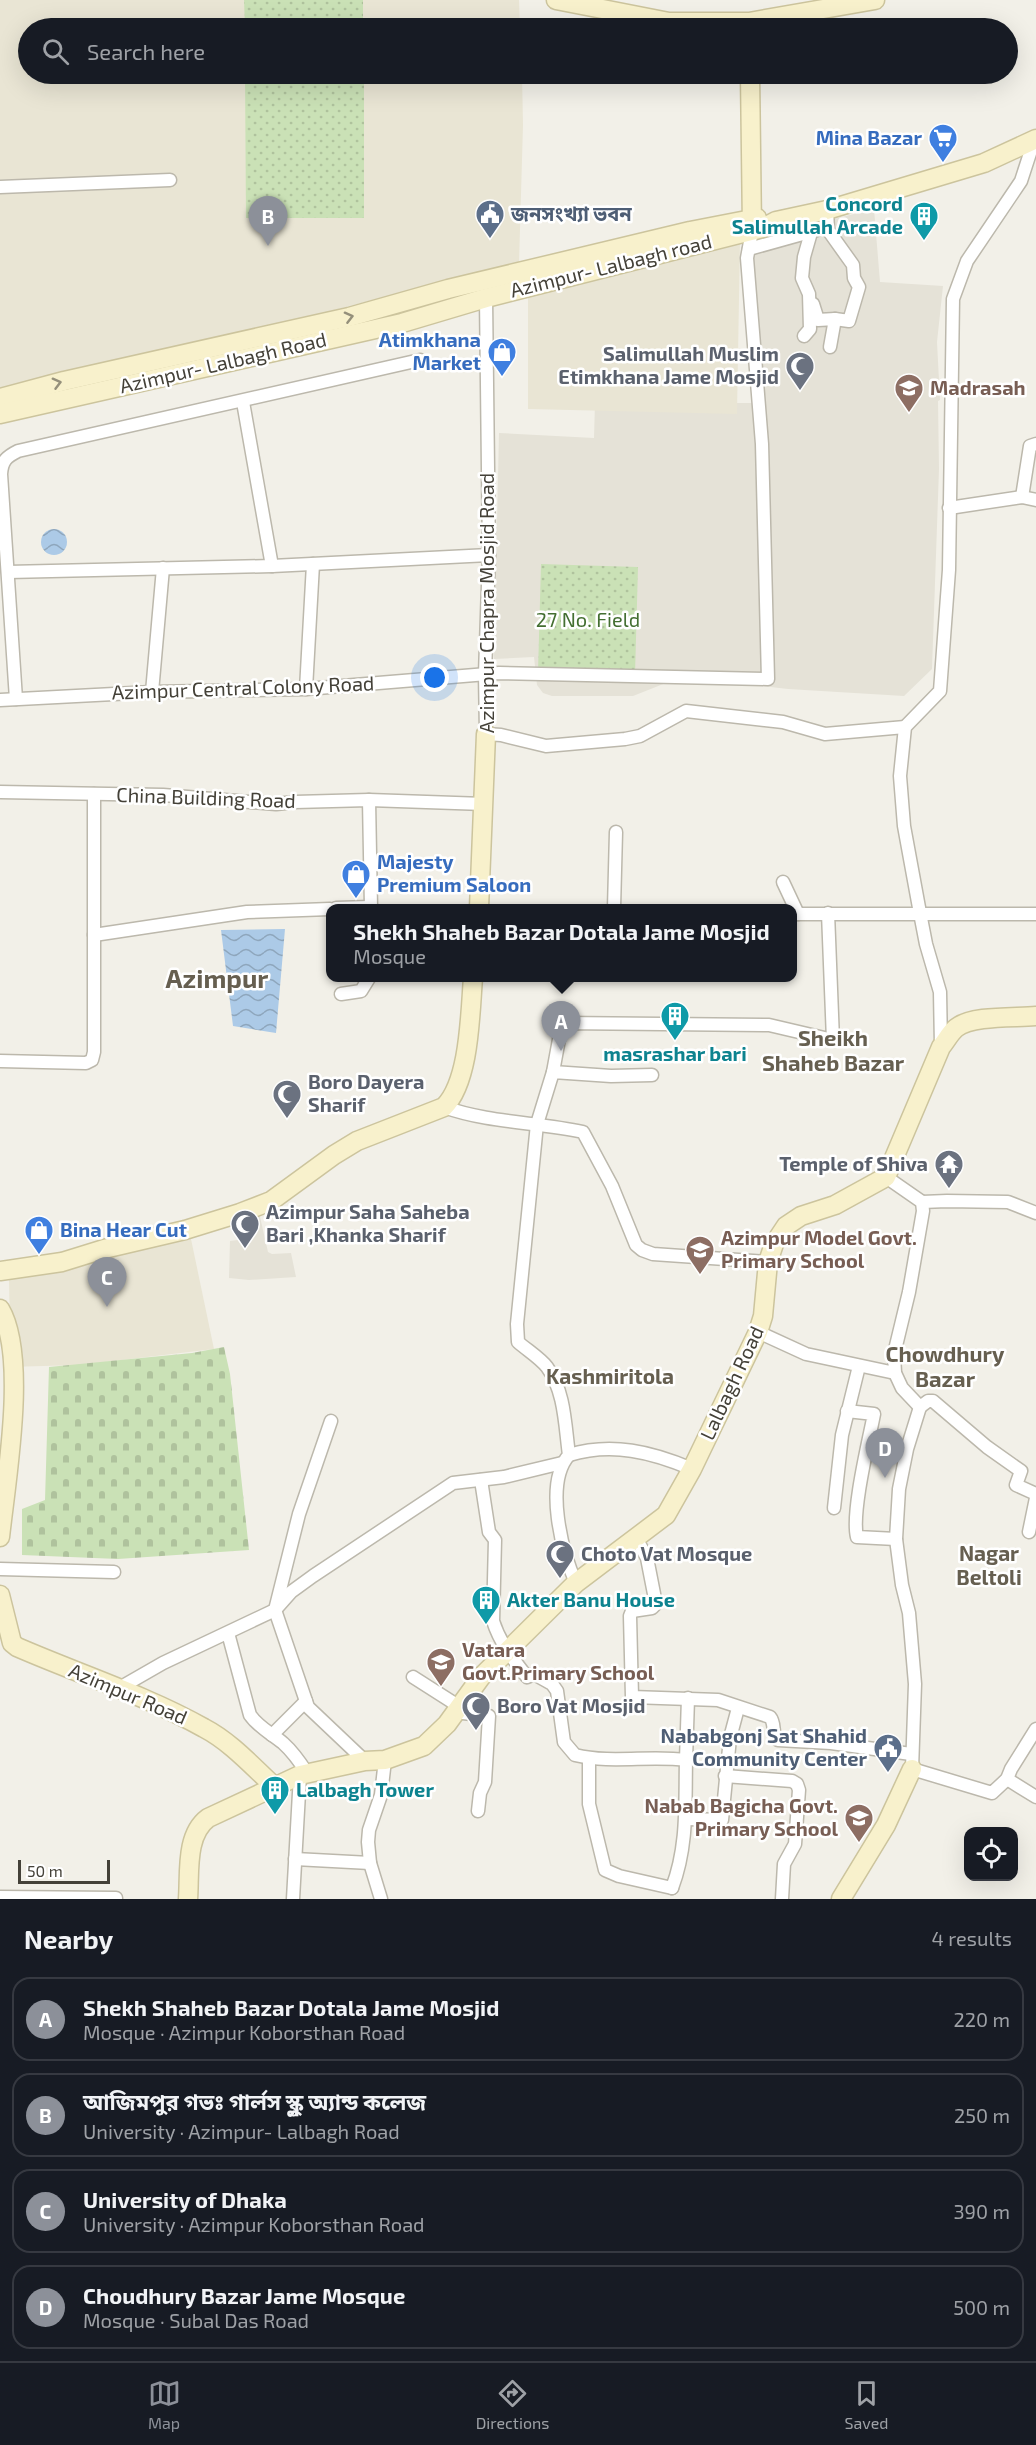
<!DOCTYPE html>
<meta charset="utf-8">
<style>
:root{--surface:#171b24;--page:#20242c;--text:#f1f3f6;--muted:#9ea1a6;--line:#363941;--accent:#8c9099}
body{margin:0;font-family:"Exo 2","Noto Sans Bengali",sans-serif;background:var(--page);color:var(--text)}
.controls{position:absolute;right:18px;bottom:18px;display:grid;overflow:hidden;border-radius:12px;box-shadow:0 6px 24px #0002}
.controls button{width:54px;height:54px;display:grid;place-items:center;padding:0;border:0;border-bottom:2px solid var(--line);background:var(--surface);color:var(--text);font:30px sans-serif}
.scale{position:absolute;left:18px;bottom:15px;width:92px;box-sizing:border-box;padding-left:6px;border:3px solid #444138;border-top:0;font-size:16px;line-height:21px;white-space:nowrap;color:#444138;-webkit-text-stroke:4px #fff;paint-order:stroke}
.you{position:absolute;left:435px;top:678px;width:21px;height:21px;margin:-15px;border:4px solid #fff;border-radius:50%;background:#1a73e8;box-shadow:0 0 0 9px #1a73e833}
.badge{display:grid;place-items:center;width:39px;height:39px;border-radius:50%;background:var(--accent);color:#fff;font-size:20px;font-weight:700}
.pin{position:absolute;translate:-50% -50px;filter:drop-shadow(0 2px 3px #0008)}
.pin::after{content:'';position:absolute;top:32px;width:21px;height:18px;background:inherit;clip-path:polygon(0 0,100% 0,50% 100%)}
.popup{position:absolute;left:326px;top:904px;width:471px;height:78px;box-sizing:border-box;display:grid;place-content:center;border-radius:12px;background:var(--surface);filter:drop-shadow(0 2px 4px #0005);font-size:20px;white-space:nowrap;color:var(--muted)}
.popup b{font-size:22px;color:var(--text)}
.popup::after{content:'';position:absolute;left:50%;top:100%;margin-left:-12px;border:12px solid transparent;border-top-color:var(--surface)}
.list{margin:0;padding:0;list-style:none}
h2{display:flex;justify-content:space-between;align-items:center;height:78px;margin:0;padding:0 24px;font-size:26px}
h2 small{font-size:20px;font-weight:400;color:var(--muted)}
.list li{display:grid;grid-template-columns:39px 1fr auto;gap:18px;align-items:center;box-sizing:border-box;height:84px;margin:0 12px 12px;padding:0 12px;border:2px solid var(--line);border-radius:18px}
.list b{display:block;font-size:22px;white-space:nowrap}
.list p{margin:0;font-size:20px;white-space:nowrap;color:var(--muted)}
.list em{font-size:20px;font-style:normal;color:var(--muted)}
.icon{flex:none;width:33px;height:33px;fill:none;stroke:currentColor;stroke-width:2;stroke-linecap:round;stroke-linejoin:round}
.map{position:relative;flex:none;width:1036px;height:1899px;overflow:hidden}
.search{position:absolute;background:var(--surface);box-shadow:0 6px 24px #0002;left:18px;right:18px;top:18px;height:66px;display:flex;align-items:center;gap:15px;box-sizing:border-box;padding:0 21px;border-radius:33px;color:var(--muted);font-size:22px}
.sheet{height:462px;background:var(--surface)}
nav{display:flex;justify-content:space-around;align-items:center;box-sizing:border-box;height:84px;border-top:2px solid var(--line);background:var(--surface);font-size:16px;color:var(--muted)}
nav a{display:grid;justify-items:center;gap:3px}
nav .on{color:var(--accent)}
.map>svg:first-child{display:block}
.residential{fill:#e5e2d7}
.education{fill:#e9e5d4}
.cemetery{fill:url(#cemetery-stones)}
.park{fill:url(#park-dots)}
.water{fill:url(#water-waves)}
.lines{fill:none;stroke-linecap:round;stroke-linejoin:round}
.street-casing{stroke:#bcb8ac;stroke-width:15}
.secondary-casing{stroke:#ccc49d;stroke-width:21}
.street{stroke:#fff;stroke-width:12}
.secondary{stroke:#f8f1cc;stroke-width:18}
.oneway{stroke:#95907b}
.labels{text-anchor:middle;stroke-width:5;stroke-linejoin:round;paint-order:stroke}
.shop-label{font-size:20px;font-weight:bold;fill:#366cbe;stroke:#fff;text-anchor:end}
.culture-label{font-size:20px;font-weight:bold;fill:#0d838f;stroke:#fff;text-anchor:start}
.service-label{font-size:20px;font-weight:bold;fill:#4e5e75;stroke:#fff;text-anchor:start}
.street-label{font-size:20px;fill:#444138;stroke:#fff}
.worship-label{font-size:20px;font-weight:bold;fill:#5b616d;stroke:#fff;text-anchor:start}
.education-label{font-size:20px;font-weight:bold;fill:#785e54;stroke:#fff;text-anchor:start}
.park-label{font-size:20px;fill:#446f32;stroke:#fff}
.neighbourhood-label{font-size:21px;font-weight:bold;fill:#665f50;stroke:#fff}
.quarter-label{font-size:22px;font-weight:bold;fill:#665f50;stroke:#fff}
.district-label{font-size:26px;font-weight:bold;fill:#665f50;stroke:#fff}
</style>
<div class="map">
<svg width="1036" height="1899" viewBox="0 0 1036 1899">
<defs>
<pattern id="cemetery-stones" width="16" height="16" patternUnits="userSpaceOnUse" patternTransform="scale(1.5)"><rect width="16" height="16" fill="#cae1b6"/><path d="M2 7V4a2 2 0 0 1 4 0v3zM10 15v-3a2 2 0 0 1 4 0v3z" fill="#afc29d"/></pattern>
<pattern id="park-dots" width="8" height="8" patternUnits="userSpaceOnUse" patternTransform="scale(1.5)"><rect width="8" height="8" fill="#cae1b6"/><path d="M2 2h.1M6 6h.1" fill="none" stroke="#afc29d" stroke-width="1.8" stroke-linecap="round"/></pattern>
<pattern id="water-waves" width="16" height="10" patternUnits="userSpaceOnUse" patternTransform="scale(1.5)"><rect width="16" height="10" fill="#accae7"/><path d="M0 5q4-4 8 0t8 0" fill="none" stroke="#8ea6bc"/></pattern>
</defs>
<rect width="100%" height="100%" fill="#f2f0e8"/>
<g class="residential">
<polygon points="874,209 880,282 943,286 937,342 940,400 938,401 939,469 932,669 904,696 788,689 681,677 633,696 552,696 543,693 537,685 534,657 494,659 499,433 594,438 595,403 752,403 754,239"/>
<polygon points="258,1208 268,1252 272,1254 291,1253 296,1277 249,1280 229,1278 230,1241 246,1239 241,1214"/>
</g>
<g class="education">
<polygon points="0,0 519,0 520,28 28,28 28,74 522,74 523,125 519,264 349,306 256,331 0,388"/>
<polygon points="740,242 737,414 528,409 528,293"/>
<polygon points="191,1239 214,1349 80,1365 7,1367 10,1335 9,1279"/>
</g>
<polygon class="cemetery" points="224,1347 230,1374 249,1550 118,1559 22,1555 22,1509 45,1500 49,1367 192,1353"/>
<g class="park">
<polygon points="244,0 363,0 363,28 245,28"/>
<polygon points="245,74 364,74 364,218 246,218"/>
<polygon points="541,564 638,567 635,675 538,672"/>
</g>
<g class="water">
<circle cx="54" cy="542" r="13"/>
<polygon points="285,929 276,1033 233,1026 221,930"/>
</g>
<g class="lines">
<g class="street-casing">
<g id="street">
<polyline points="0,187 170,180"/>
<polyline points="827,210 828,230 853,265 854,278 859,287 849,321 835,319"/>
<polyline points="749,249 817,230"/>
<polyline points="486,298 489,555 485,674 486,734 501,735 546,746 625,739 640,736 686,711 783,722 825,734 905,727"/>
<polyline points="813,304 818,320 835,319 830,347"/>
<polyline points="804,336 810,329 809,294 802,278 804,257 812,229"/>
<polyline points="243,402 272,566"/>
<polyline points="1022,497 1030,446 1036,444"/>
<polyline points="949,508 1022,497 1036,500"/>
<polyline points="8,572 272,566 489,555"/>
<polyline points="306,689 313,564"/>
<polyline points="152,692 163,568"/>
<path d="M 16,699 L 1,474 C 2,461 6,457 18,451 L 420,360"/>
<polyline points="0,700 152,692 306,689 499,673 768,679 762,444 747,258 752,231"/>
<polyline points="0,792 163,795 276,804 295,802 369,800 484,804"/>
<polyline points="369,800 371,908"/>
<polyline points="783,882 798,914"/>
<polyline points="336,908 370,907"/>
<polyline points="614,908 616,832"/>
<polyline points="792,914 1036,914"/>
<polyline points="94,935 247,912 330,909"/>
<polyline points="341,994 361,991 369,978"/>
<polyline points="941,1046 940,992 926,944 920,913 904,826 900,776 905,727 940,691 949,570 953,299 967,261 1021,181 1034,141"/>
<polyline points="0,1061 86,1063 92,1060 94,1052 94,794"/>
<polyline points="553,1072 562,1023 769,1025 833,1040 828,913"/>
<path d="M 444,1107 C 489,1123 537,1122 583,1132 L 612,1186 L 636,1245 L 642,1250 L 653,1254 L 768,1262"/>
<polyline points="886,1177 922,1202 923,1211 909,1292 894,1354 895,1373 902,1388 920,1407"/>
<polyline points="922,1202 947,1201 1008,1202 1036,1213"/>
<polyline points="758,1332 806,1354 895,1373"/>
<polyline points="920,1407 907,1449 899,1489 896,1539 902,1585 909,1613 915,1684 912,1769 992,1793 1007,1779 1011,1769 1036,1729"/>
<polyline points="920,1407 928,1401 933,1401 987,1447 1021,1471 1016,1485 1036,1494"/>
<path d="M 847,1411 L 874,1414 C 869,1440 851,1513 857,1537 L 896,1539"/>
<polyline points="331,1421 299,1514 275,1610 308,1707 365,1761"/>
<path d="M 569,1455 C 612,1442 652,1452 692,1469"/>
<path d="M 481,1480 L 489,1532 L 495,1540 L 493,1621 C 500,1643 513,1659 527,1677 L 534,1674 L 552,1684 L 557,1691 L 564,1742 L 575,1755 C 612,1764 649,1755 686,1760 L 688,1698"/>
<polyline points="834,1508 842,1435 859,1366"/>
<polyline points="1029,1532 1036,1498"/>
<path d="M 636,1538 L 647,1558 L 656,1604 L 652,1608 L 632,1611 L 630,1616 L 632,1697 L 718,1700 L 770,1717 C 776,1724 771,1734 778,1740 L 831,1743 L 911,1754"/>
<polyline points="0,1569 114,1572"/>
<path d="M 576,1583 C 562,1552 544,1483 569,1455 C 565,1426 565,1391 547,1367 C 540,1358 527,1350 518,1342 L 517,1324 L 537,1124 L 553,1072 L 611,1076 L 652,1075"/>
<path d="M 228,1633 L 250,1715 C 259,1728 271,1733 283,1743 C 293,1752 300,1762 307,1773"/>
<polyline points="413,1677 460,1707 463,1713 489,1716 485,1782 480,1793 478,1811"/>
<polyline points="116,1690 163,1663 275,1610 291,1592 313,1576 453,1483 504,1477 562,1463"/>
<polyline points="272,1735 306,1701"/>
<polyline points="589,1759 589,1804 605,1870 619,1876 672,1888"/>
<polyline points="725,1776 792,1781 797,1784 799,1790 795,1844 784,1864 782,1899"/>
<polyline points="1007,1779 1036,1797"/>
<polyline points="687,1819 722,1820 730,1738 738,1708"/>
<polyline points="295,1859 370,1863"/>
<path d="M 672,1888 C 688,1846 685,1804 686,1760"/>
<polyline points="0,1897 116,1898"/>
<polyline points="293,1899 300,1775"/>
<polyline points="381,1899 370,1863 368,1842 369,1830 381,1795 385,1760"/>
</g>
</g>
<g class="secondary-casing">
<g id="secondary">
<polyline points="556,0 669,22 749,22 875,0"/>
<polyline points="750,74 752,229"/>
<polyline points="0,398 64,381 349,317 448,289 690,231 757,218"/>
<polyline points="0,414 402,323 486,298 763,228 776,221 827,210 984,163 1036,139"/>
<polyline points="479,908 486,734"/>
<path d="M 0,1271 L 62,1262 L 104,1249 L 185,1230 L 240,1213 L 271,1201 L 334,1155 L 357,1141 L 444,1107 C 470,1081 470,1013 473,978"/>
<path d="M 0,1309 C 28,1356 6,1481 0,1537"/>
<path d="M 0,1595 L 12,1643 L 17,1647 C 79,1674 145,1695 204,1728 C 231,1742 253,1767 275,1787"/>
<path d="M 188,1899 C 190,1873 185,1835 208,1818 L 300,1775 L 365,1761 L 385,1760 L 424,1746 L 447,1724 L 481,1677 L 576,1583 L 666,1515 L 692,1469 L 758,1332 L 763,1316 L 768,1262 L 774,1244 L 786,1226 L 801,1216 L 835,1205 L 886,1177 L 941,1047 C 946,1041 950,1033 956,1028 C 972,1015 1015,1018 1036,1016"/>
<polyline points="841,1899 886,1825 912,1769"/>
</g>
</g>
<use href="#street" class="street"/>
<use href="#secondary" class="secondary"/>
</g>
<defs><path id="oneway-chevron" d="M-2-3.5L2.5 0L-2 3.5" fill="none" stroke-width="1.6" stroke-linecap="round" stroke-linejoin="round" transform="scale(1.5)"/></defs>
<g class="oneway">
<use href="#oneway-chevron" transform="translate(349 317) rotate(-14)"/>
<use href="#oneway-chevron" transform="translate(57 383) rotate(-15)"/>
</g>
<defs>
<g id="supermarket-pin" transform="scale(1.5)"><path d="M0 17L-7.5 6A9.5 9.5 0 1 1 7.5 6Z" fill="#3f7fe0" stroke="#fff"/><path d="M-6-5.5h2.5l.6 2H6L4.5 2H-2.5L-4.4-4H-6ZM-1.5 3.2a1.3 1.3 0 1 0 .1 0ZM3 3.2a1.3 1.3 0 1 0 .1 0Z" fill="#fff"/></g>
<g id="civic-pin" transform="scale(1.5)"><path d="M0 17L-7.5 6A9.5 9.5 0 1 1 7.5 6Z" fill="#5c6f8a" stroke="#fff"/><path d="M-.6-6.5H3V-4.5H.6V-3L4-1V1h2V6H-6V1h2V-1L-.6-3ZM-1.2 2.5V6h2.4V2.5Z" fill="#fff"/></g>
<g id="building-pin" transform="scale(1.5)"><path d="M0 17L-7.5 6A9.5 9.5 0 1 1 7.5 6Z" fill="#0f9aa8" stroke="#fff"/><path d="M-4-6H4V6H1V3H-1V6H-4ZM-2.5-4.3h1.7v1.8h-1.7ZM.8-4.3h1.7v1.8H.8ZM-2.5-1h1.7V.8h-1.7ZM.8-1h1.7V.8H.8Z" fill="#fff"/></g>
<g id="shop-pin" transform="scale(1.5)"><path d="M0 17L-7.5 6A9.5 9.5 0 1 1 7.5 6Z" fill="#3f7fe0" stroke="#fff"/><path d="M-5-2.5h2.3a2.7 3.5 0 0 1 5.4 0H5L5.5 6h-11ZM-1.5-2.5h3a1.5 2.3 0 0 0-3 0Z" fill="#fff"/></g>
<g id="mosque-pin" transform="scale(1.5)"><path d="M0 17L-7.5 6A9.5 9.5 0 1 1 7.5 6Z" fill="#6b7280" stroke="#fff"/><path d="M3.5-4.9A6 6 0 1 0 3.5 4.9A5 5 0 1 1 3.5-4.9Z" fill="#fff"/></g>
<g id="school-pin" transform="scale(1.5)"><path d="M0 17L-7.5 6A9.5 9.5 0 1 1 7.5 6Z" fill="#8d6e63" stroke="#fff"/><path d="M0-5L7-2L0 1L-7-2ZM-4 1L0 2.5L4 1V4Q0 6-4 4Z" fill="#fff"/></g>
<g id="temple-pin" transform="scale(1.5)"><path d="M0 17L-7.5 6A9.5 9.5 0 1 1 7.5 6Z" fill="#6b7280" stroke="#fff"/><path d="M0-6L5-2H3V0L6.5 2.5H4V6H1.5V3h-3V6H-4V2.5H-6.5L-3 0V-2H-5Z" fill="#fff"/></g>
</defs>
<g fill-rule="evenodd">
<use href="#supermarket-pin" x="943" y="138"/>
<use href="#civic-pin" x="490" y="214"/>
<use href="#building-pin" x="924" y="216"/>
<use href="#shop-pin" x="502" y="352"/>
<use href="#mosque-pin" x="800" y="366"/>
<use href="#school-pin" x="909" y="388"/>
<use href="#shop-pin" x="356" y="874"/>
<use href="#building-pin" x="675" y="1016"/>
<use href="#mosque-pin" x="287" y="1094"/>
<use href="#temple-pin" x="949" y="1164"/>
<use href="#mosque-pin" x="245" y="1224"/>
<use href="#shop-pin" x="39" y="1230"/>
<use href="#school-pin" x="700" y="1250"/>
<use href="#mosque-pin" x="560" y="1554"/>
<use href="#building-pin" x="486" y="1600"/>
<use href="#school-pin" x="441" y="1662"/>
<use href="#mosque-pin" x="476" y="1706"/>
<use href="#civic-pin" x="888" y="1748"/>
<use href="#building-pin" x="275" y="1790"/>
<use href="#school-pin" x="859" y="1818"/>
</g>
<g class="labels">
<g class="shop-label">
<text x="922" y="145">Mina Bazar</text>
<text x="481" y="347">Atimkhana<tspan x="481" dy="23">Market</tspan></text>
<text x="377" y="869" text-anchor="start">Majesty<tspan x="377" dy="23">Premium Saloon</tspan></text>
<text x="60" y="1237" text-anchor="start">Bina Hear Cut</text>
</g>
<g class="culture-label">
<text x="903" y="211" text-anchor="end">Concord<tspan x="903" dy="23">Salimullah Arcade</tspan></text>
<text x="675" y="1061" text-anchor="middle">masrashar bari</text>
<text x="507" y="1607">Akter Banu House</text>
<text x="296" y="1797">Lalbagh Tower</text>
</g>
<g class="service-label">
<text x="511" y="221">জনসংখ্যা ভবন</text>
<text x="867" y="1743" text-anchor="end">Nababgonj Sat Shahid<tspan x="867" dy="23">Community Center</tspan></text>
</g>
<g class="street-label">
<text transform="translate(611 266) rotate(-14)" y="7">Azimpur- Lalbagh road</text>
<text transform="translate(223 363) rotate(-13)" y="7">Azimpur- Lalbagh Road</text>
<text transform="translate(487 603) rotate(-90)" y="7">Azimpur Chapra Mosjid Road</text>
<text transform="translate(243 688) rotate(-2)" y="7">Azimpur Central Colony Road</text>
<text transform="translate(206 798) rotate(2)" y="7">China Building Road</text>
<text transform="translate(732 1383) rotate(-65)" y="7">Lalbagh Road</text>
<text transform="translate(128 1694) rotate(23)" y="7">Azimpur Road</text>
</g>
<g class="worship-label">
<text x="779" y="361" text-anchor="end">Salimullah Muslim<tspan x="779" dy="23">Etimkhana Jame Mosjid</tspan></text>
<text x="308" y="1089">Boro Dayera<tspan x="308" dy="23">Sharif</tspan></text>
<text x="928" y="1171" text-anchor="end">Temple of Shiva</text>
<text x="266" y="1219">Azimpur Saha Saheba<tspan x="266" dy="23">Bari ,Khanka Sharif</tspan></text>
<text x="581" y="1561">Choto Vat Mosque</text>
<text x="497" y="1713">Boro Vat Mosjid</text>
</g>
<g class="education-label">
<text x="930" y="395">Madrasah</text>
<text x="721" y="1245">Azimpur Model Govt.<tspan x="721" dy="23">Primary School</tspan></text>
<text x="462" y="1657">Vatara<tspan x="462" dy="23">Govt.Primary School</tspan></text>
<text x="838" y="1813" text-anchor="end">Nabab Bagicha Govt.<tspan x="838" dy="23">Primary School</tspan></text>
</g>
<g class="park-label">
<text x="588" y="627">27 No. Field</text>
</g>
<g class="neighbourhood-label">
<text x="610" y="1384">Kashmiritola</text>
<text x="989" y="1561">Nagar<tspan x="989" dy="24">Beltoli</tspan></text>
</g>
<g class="quarter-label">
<text x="833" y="1046">Sheikh<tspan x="833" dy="25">Shaheb Bazar</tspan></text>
<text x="945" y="1362">Chowdhury<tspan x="945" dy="25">Bazar</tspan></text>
</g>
<g class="district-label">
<text x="217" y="988">Azimpur</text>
</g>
</g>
</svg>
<div class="controls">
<button><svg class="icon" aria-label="locate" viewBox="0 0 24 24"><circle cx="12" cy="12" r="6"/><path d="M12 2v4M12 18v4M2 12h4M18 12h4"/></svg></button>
</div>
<div class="scale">50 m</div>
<div class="you"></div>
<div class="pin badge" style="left:561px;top:1051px">A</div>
<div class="popup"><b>Shekh Shaheb Bazar Dotala Jame Mosjid</b>Mosque</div>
<div class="pin badge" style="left:268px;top:246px">B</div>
<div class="pin badge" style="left:107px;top:1307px">C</div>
<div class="pin badge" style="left:885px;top:1478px">D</div>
<div class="search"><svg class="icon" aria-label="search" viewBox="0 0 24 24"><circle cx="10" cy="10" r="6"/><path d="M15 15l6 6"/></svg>Search here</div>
</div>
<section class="sheet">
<h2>Nearby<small>4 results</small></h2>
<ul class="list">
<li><span class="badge">A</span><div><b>Shekh Shaheb Bazar Dotala Jame Mosjid</b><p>Mosque · Azimpur Koborsthan Road</p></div><em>220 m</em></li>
<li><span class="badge">B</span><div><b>আজিমপুর গভঃ গার্লস স্কুল অ্যান্ড কলেজ</b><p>University · Azimpur- Lalbagh Road</p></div><em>250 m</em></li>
<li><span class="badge">C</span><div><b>University of Dhaka</b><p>University · Azimpur Koborsthan Road</p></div><em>390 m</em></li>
<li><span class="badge">D</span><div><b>Choudhury Bazar Jame Mosque</b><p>Mosque · Subal Das Road</p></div><em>500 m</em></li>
</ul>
</section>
<nav>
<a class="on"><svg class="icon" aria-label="map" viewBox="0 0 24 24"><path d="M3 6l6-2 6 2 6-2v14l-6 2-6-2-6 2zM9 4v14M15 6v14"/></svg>Map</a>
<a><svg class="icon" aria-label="directions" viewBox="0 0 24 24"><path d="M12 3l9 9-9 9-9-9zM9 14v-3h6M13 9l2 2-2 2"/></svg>Directions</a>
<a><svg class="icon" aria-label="saved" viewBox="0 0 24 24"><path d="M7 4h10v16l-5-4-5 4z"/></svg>Saved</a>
</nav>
